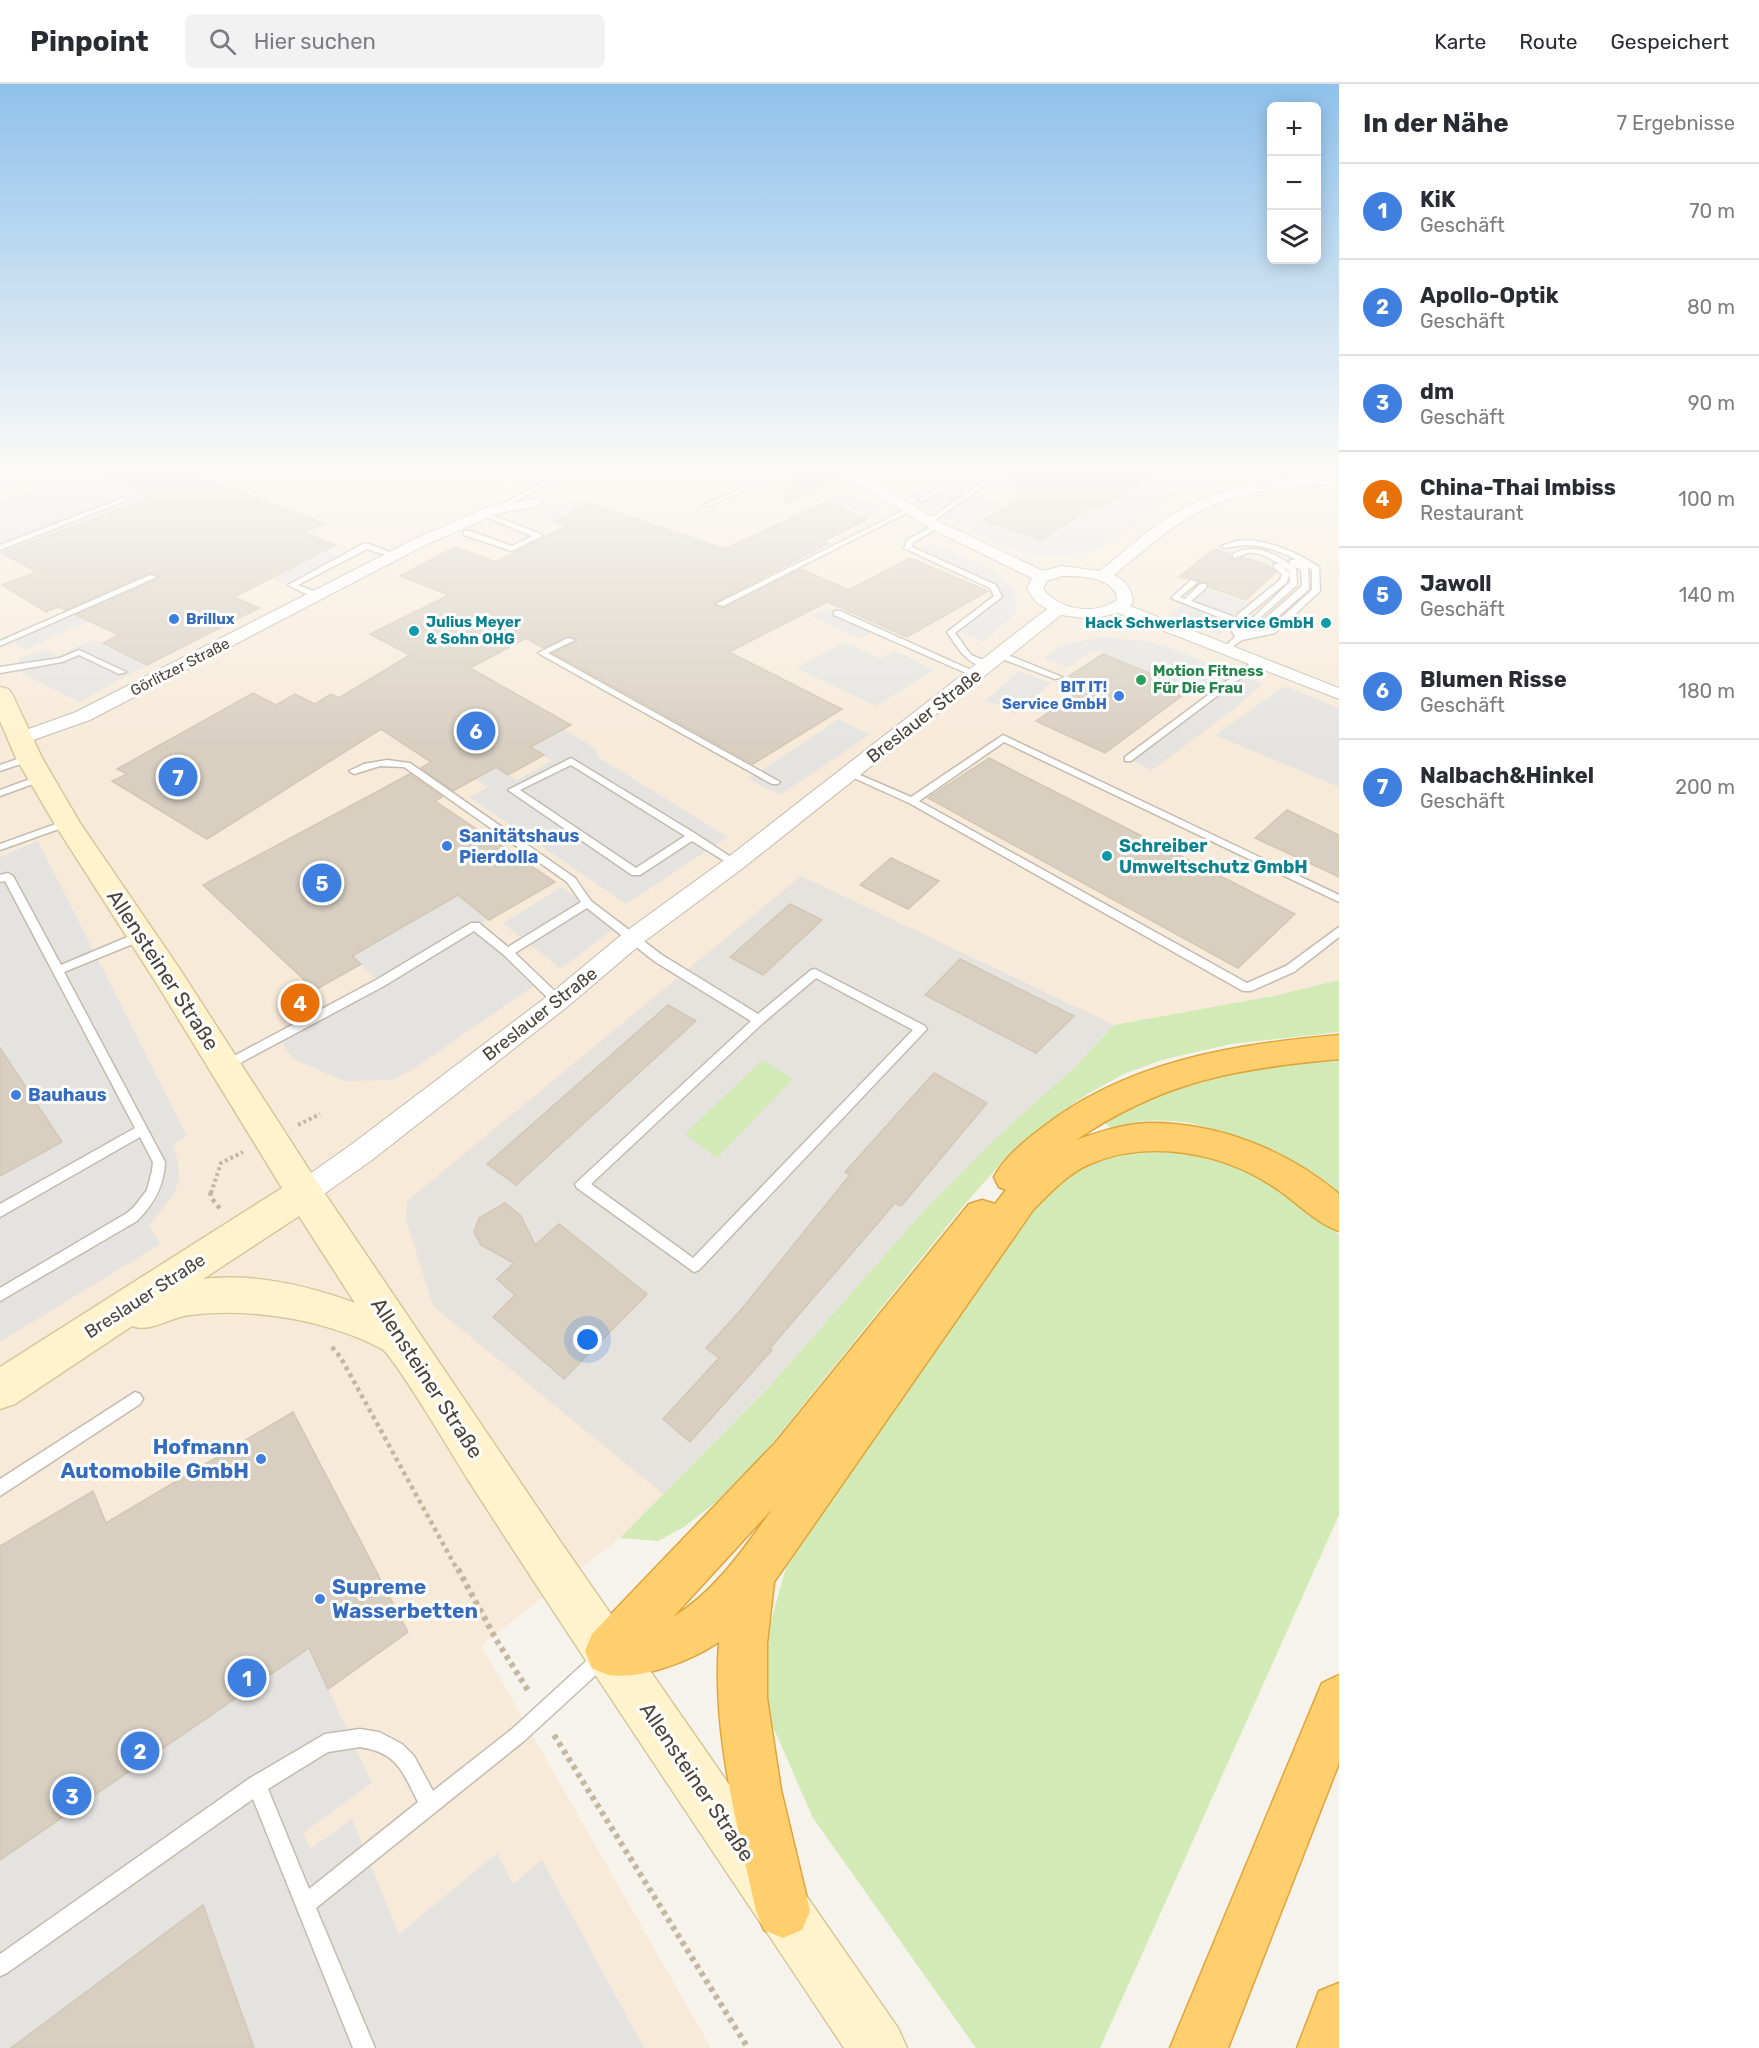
<!DOCTYPE html>
<html lang="de">
<meta charset="utf-8">
<style>
:root{--surface:#fff;--page:#f2f2f3;--text:#2b2b33;--muted:#7c7c81;--line:#e1e1e2;--accent:#ea580c}
body{margin:0;font-family:Rubik,sans-serif;background:var(--page);color:var(--text)}
.controls{position:absolute;right:18px;top:18px;display:grid;overflow:hidden;border-radius:9px;box-shadow:0 3px 15px #0003}
.controls button{width:54px;height:54px;display:grid;place-items:center;padding:0;border:0;border-bottom:2px solid var(--line);background:var(--surface);color:var(--text);font:30px sans-serif}
.you{position:absolute;left:588px;top:1256px;width:21px;height:21px;margin:-15px;border:4px solid #fff;border-radius:50%;background:#1a73e8;box-shadow:0 0 0 9px #1a73e833}
.badge{display:grid;place-items:center;width:39px;height:39px;border-radius:50%;background:var(--accent);color:#fff;font-size:20px;font-weight:700}
.pin{position:absolute;translate:-50% -50%;border:3px solid #fff;box-shadow:0 2px 6px #0006}
.list{margin:0;padding:0;list-style:none}
h2{display:flex;justify-content:space-between;align-items:center;height:78px;margin:0;padding:0 24px;font-size:26px}
h2 small{font-size:20px;font-weight:400;color:var(--muted)}
.list li{display:grid;grid-template-columns:39px 1fr auto;gap:18px;align-items:center;box-sizing:border-box;height:96px;padding:0 24px;border-top:2px solid var(--line)}
.list b{display:block;font-size:22px;white-space:nowrap}
.list p{margin:0;font-size:20px;white-space:nowrap;color:var(--muted)}
.list em{font-size:20px;font-style:normal;color:var(--muted)}
.icon{flex:none;width:33px;height:33px;fill:none;stroke:currentColor;stroke-width:2;stroke-linecap:round;stroke-linejoin:round}
.map{position:relative;flex:none;width:1339px;height:1964px;overflow:hidden}
header{display:flex;align-items:center;gap:36px;box-sizing:border-box;height:84px;padding:0 30px;background:var(--surface);border-bottom:2px solid var(--line)}
header strong{font-size:28px}
nav{display:flex;gap:33px;margin-inline-start:auto;font-size:21px}
.search{width:420px;height:54px;background:var(--page);display:flex;align-items:center;gap:15px;box-sizing:border-box;padding:0 21px;border-radius:9px;color:var(--muted);font-size:22px}
main{display:flex}
aside{flex:1;background:var(--surface)}
.map>svg:first-child{display:block}
.commercial{fill:#f7ead8}
.industrial{fill:#e6e2dd}
.green{fill:#d2eab5}
.parking{fill:#e5e3e0}
.building{fill:#d8cfc1;stroke:#d3c7b4;stroke-width:1.5}
.lines{fill:none;stroke-linecap:round;stroke-linejoin:round}
.lane-casing{stroke:#c2bbae;stroke-width:3}
.street-casing{stroke:#c2bbae;stroke-width:2}
.secondary-casing{stroke:#d6c79b;stroke-width:3}
.highway-casing{stroke:#e0a43c;stroke-width:3}
.path-far2{stroke:#c4b79f;stroke-width:4;stroke-dasharray:3 3;stroke-linecap:butt}
.path-far1{stroke:#c4b79f;stroke-width:4.5;stroke-dasharray:4 4;stroke-linecap:butt}
.path{stroke:#c4b79f;stroke-width:6;stroke-dasharray:4.5 4.5;stroke-linecap:butt}
.lane{fill:#fff;fill-rule:evenodd}
.street{fill:#fff;fill-rule:evenodd}
.secondary{fill:#fff3cd;fill-rule:evenodd}
.highway{fill:#ffcf6e;fill-rule:evenodd}
.shop-dot{fill:#3f7fe0;stroke:#fff;stroke-width:2}
.culture-dot{fill:#0f9aa8;stroke:#fff;stroke-width:2}
.leisure-dot{fill:#2e9e5b;stroke:#fff;stroke-width:2}
.labels{text-anchor:middle;stroke-width:6;stroke-linejoin:round;paint-order:stroke}
.far-shop-label{font-size:15px;font-weight:bold;fill:#366cbe;stroke:#fff;text-anchor:start}
.far-culture-label{font-size:15px;font-weight:bold;fill:#0d838f;stroke:#fff;text-anchor:start}
.far-street-label{font-size:15px;fill:#4b4439;stroke:#fff}
.far-leisure-label{font-size:15px;font-weight:bold;fill:#27864d;stroke:#fff;text-anchor:start}
.street-label{font-size:18px;fill:#4b4439;stroke:#fff}
.shop-label{font-size:18px;font-weight:bold;fill:#366cbe;stroke:#fff;text-anchor:start}
.culture-label{font-size:18px;font-weight:bold;fill:#0d838f;stroke:#fff;text-anchor:start}
.near-street-label{font-size:21px;fill:#4b4439;stroke:#fff}
.near-shop-label{font-size:21px;font-weight:bold;fill:#366cbe;stroke:#fff;text-anchor:end}
</style>
<header>
<strong>Pinpoint</strong>
<div class="search"><svg class="icon" aria-label="search" viewBox="0 0 24 24"><circle cx="10" cy="10" r="6"/><path d="M15 15l6 6"/></svg>Hier suchen</div>
<nav><a>Karte</a><a>Route</a><a>Gespeichert</a></nav>
</header>
<main>
<div class="map">
<svg width="1339" height="1964" viewBox="0 0 1339 1964">
<rect width="100%" height="100%" fill="#f6f3ec"/>
<polygon class="commercial" points="0,387 1339,387 1339,896 1274,912 1114,941 1075,983 1000,1052 872,1186 770,1302 620,1454 481,1561 711,1964 0,1964"/>
<polygon class="industrial" points="801,792 1114,941 1075,983 921,1130 770,1302 663,1410 433,1222 406,1135 407,1117"/>
<g class="green">
<polygon points="1339,896 1339,948 1231,960 1162,976 1124,990 1089,1009 1051,1035 1010,1069 965,1120 761,1373 715,1419 684,1443 658,1457 620,1454 770,1302 921,1130 994,1056 1075,983 1114,941 1274,912"/>
<path d="M 1339,972 L 1339,1111 C 1283,1070 1215,1031 1142,1037 C 1132,1038 1121,1042 1110,1044 L 1102,1036 L 1154,1009 L 1240,985 Z"/>
<polygon points="762,976 793,995 717,1074 685,1050"/>
<path d="M 1158,1065 C 1172,1066 1187,1067 1200,1070 C 1253,1080 1303,1113 1339,1151 L 1339,1431 L 1100,1964 L 976,1964 L 813,1734 L 764,1622 L 765,1558 L 786,1484 L 806,1441 L 999,1168 L 1051,1103 L 1083,1084 L 1121,1070 Z"/>
</g>
<g class="parking">
<polygon points="82,387 88,387 153,414 124,449 93,434 3,467 0,466 0,418"/>
<polygon points="950,387 1008,387 1028,393 1010,402 993,397 973,409 1002,420 977,435 1043,457 1094,424 1104,426 1118,417 1045,393 1055,387 1103,400 1118,391 1175,408 1156,426 1095,468 1067,471 1036,471 1005,464 905,412"/>
<polygon points="1114,387 1157,387 1175,392 1180,389 1223,401 1193,408"/>
<polygon points="849,408 883,428 871,434 831,416"/>
<polygon points="574,415 587,419 551,438 535,432"/>
<polygon points="933,459 991,486 1012,503 1017,520 1015,530 983,558 955,545 998,513 993,503 916,467"/>
<polygon points="328,467 348,474 292,503 272,495"/>
<polygon points="169,482 187,491 26,566 17,562 13,550"/>
<polygon points="1207,506 1252,519 1219,551 1168,530"/>
<polygon points="826,524 874,547 860,555 812,532"/>
<polygon points="1105,553 1155,558 1262,600 1234,625 1152,686 1128,675 1210,615 1103,570 1101,566 1087,570 1068,584 1044,574 1058,563 1069,559"/>
<polygon points="92,555 147,581 79,618 21,589 18,574 46,566 58,572"/>
<polygon points="845,558 880,575 895,567 934,586 876,622 796,584"/>
<polygon points="1019,587 1051,599 1015,630 986,616"/>
<polygon points="1285,602 1339,624 1339,703 1215,651"/>
<polygon points="839,635 869,651 780,711 748,695"/>
<polygon points="564,645 596,665 598,673 728,753 626,820 469,713 488,703 475,695 496,683 517,696 552,677 530,663"/>
<polygon points="38,757 187,1052 173,1060 178,1078 179,1096 173,1112 149,1141 160,1160 0,1258 0,1092 62,1058 0,964 0,773"/>
<polygon points="562,803 617,842 561,885 503,839"/>
<polygon points="458,811 489,836 475,841 538,899 416,983 392,996 344,997 292,974 279,954 379,898 352,872"/>
<polygon points="309,1564 372,1699 303,1749 310,1765 352,1735 399,1850 497,1769 513,1800 542,1776 644,1964 254,1964 203,1821 11,1964 0,1964 0,1776"/>
</g>
<g class="building">
<polygon points="93,387 184,387 325,439 304,449 336,461 234,513 259,524 147,581 103,559 119,551 76,531 158,495 158,491 149,489 65,526 58,523 46,528 2,501 37,488 2,469 153,413"/>
<polygon points="793,387 835,387 844,394 785,420 790,390"/>
<polygon points="1007,387 1157,387 1101,425 1093,422 1042,456 982,436 1021,415"/>
<polygon points="827,417 867,435 822,458 828,460 715,518 714,521 724,524 801,485 849,506 910,474 988,507 907,553 827,518 729,568 842,625 753,680 553,569 577,557 569,552 543,564 526,554 470,584 571,641 530,663 544,671 508,691 496,683 453,707 421,684 431,678 381,645 207,755 112,697 127,690 117,685 253,609 276,621 295,610 315,620 331,610 339,614 410,571 370,550 449,511 400,492 455,463 496,478 567,442 554,438 589,419 725,465"/>
<polygon points="1214,465 1231,470 1231,476 1242,473 1267,481 1276,488 1246,516 1208,503 1206,498 1179,493"/>
<polygon points="1103,570 1190,606 1105,669 1036,637 1088,601 1069,592"/>
<polygon points="989,674 1079,720 1295,830 1238,884 928,714"/>
<polygon points="410,690 442,713 435,717 555,798 489,836 458,811 352,872 361,880 315,906 203,801"/>
<polygon points="1287,726 1339,751 1339,793 1255,754"/>
<polygon points="891,774 939,797 908,825 860,801"/>
<polygon points="790,820 822,836 763,891 730,873"/>
<polygon points="960,875 1074,932 1036,969 925,911"/>
<polygon points="668,921 696,937 516,1101 487,1080"/>
<polygon points="0,964 62,1058 0,1092"/>
<polygon points="934,989 987,1019 901,1122 895,1119 770,1264 772,1266 690,1358 663,1335 719,1274 706,1264 740,1227 850,1091 845,1088"/>
<polygon points="505,1119 521,1132 535,1161 559,1140 647,1210 564,1295 493,1233 515,1211 497,1195 514,1179 481,1161 474,1148 479,1134"/>
<polygon points="293,1328 408,1548 328,1605 309,1564 0,1776 0,1462 93,1407 106,1439"/>
<polygon points="203,1821 254,1964 11,1964"/>
</g>
<g class="lines">
<g class="lane-casing">
<g id="lane">
<polygon points="41,387 51,387 0,401 0,397"/>
<polygon points="566,387 574,387 498,426 493,425"/>
<polygon points="783,387 791,387 708,422 703,421"/>
<polygon points="967,387 975,387 923,417 918,416"/>
<polygon points="977,387 987,387 999,391 931,439 927,439 927,437 991,392"/>
<polygon points="123,414 125,415 125,417 0,466 0,461"/>
<polygon points="907,425 912,426 723,522 716,520"/>
<polygon points="484,428 541,450 542,452 512,467 464,451 464,447 470,447 512,462 532,452 482,431 481,430"/>
<path d="M 937,440 L 941,442 L 939,443 L 914,458 L 912,463 L 996,501 L 1002,513 L 955,549 L 971,571 L 991,579 L 991,583 C 968,584 958,564 947,548 L 994,512 L 990,504 L 904,464 L 908,455 Z"/>
<path d="M 1249,456 C 1276,459 1297,469 1319,483 L 1320,507 L 1275,549 L 1242,556 L 1226,567 L 1222,565 L 1235,553 L 1226,536 L 1171,514 L 1191,496 L 1198,498 L 1180,513 L 1185,515 L 1200,500 L 1206,500 L 1206,504 L 1191,517 L 1232,532 L 1236,540 L 1237,531 L 1280,496 L 1282,490 L 1274,484 L 1274,480 L 1280,480 L 1290,490 L 1289,487 C 1278,479 1262,467 1248,469 C 1242,470 1239,474 1233,474 L 1233,470 C 1256,458 1277,471 1296,484 L 1297,501 L 1253,540 L 1249,546 L 1258,541 L 1302,502 L 1301,486 L 1290,480 L 1290,476 L 1296,476 L 1308,483 L 1309,505 L 1264,545 L 1258,548 L 1269,545 L 1312,506 L 1312,486 C 1285,467 1258,456 1225,464 L 1221,462 L 1237,457 ZM 1290,490 L 1290,498 L 1244,542 L 1244,534 L 1286,499 Z"/>
<polygon points="363,460 369,460 399,472 395,474 367,465 298,501 320,510 320,514 314,514 288,501"/>
<polygon points="150,491 157,493 0,562 0,557"/>
<polygon points="834,527 840,527 980,590 973,592 834,531"/>
<polygon points="568,554 575,556 548,569 780,698 778,700 772,700 538,569"/>
<polygon points="79,566 126,588 119,590 79,571 62,578 0,589 0,583 60,574"/>
<polygon points="997,569 1003,569 1062,593 1055,595 997,573"/>
<polygon points="1255,576 1262,578 1131,677 1125,677 1125,673"/>
<polygon points="1003,651 1339,811 1339,818 1004,658 919,717 1247,899 1286,882 1339,843 1339,853 1294,888 1251,907 1243,907 909,719 845,690 850,687 853,688 911,713"/>
<polygon points="29,671 34,674 32,676 0,687 0,681"/>
<path d="M 571,674 L 696,750 L 740,779 L 735,782 L 731,781 L 692,757 L 640,791 L 632,791 L 508,706 ZM 571,681 L 685,752 L 636,784 L 520,706 Z"/>
<path d="M 387,676 L 410,679 L 575,794 L 591,817 L 662,871 L 758,930 L 811,886 L 815,885 L 925,942 L 927,945 L 699,1186 L 694,1188 L 577,1104 L 575,1100 L 751,937 L 654,877 L 587,824 L 515,869 L 562,914 L 564,917 L 562,920 L 554,920 L 504,871 L 474,847 L 384,902 L 229,985 L 221,985 L 219,982 L 221,979 L 376,896 L 471,839 L 479,839 L 508,863 L 581,818 L 567,798 L 404,683 L 380,682 L 354,690 L 349,687 L 364,680 ZM 816,894 L 913,946 L 693,1174 L 591,1100 L 763,939 Z"/>
<polygon points="41,691 44,692 44,696 0,712 0,706"/>
<polygon points="67,736 72,739 70,741 0,766 0,760"/>
<path d="M 8,789 L 13,792 L 61,881 L 137,849 L 141,848 L 146,852 L 145,855 L 64,888 L 165,1078 C 164,1102 154,1120 137,1137 L 0,1217 L 0,1204 L 127,1129 L 134,1123 L 147,1106 L 152,1087 L 153,1078 L 140,1053 L 0,1133 L 0,1120 L 135,1044 L 5,797 L 0,798 L 0,791 Z"/>
<polygon points="135,1308 140,1310 143,1315 140,1320 0,1412 0,1395"/>
<path d="M 602,1565 L 608,1568 L 611,1574 L 608,1580 L 524,1657 L 316,1824 L 375,1964 L 353,1964 L 253,1715 L 7,1889 L 0,1892 L 0,1870 L 250,1694 L 325,1650 L 360,1645 L 379,1648 L 402,1660 L 414,1672 L 433,1707 L 512,1645 L 596,1568 ZM 360,1663 C 398,1669 402,1687 418,1718 L 309,1805 L 268,1705 L 328,1668 Z"/>
</g>
</g>
<g class="street-casing">
<g id="street">
<path d="M 837,387 L 854,387 L 942,439 L 1043,487 L 1062,482 L 1100,487 C 1128,465 1154,439 1186,423 C 1233,399 1287,395 1339,391 L 1339,399 C 1290,403 1239,406 1195,430 C 1165,446 1140,470 1114,491 C 1126,497 1132,505 1133,518 L 1130,522 L 1339,604 L 1339,615 L 1118,529 L 1091,535 L 1061,531 L 743,784 L 641,860 L 567,923 L 372,1076 L 314,1117 L 304,1121 L 294,1117 L 290,1109 L 294,1101 L 352,1060 L 549,911 L 625,848 L 727,774 L 1047,525 L 1036,518 L 1027,505 L 1032,494 L 932,445 ZM 1062,492 C 1080,492 1105,492 1116,509 L 1117,516 C 1094,532 1060,526 1043,505 L 1047,497 Z"/>
<polygon points="534,415 539,416 541,419 539,422 499,429 427,460 90,636 19,661 12,659 9,655 12,651 76,628 417,454 491,422"/>
</g>
</g>
<g class="secondary-casing">
<path id="secondary" d="M 0,603 L 8,605 L 12,610 L 42,674 L 80,739 L 179,884 L 317,1098 L 558,1454 L 898,1944 L 907,1964 L 844,1964 C 718,1774 590,1586 467,1394 C 455,1375 394,1272 382,1265 C 328,1236 250,1223 190,1231 C 170,1233 151,1249 132,1242 L 15,1320 L 0,1325 L 0,1283 L 282,1104 L 157,900 L 54,739 L 16,674 L 0,637 ZM 299,1132 L 355,1219 C 306,1201 255,1189 203,1195 Z"/>
</g>
<g class="highway-casing">
<g id="highway">
<path d="M 1339,951 L 1339,975 C 1237,984 1163,997 1076,1056 C 1099,1048 1123,1040 1148,1039 C 1217,1038 1287,1066 1339,1110 L 1339,1147 C 1315,1139 1294,1115 1271,1101 C 1220,1068 1148,1055 1090,1080 C 1068,1089 1050,1109 1033,1126 L 774,1498 L 767,1559 L 767,1614 L 781,1706 L 810,1827 L 802,1846 L 783,1854 L 764,1846 L 756,1827 C 737,1739 712,1649 719,1558 C 692,1576 643,1596 609,1591 C 604,1590 597,1586 592,1584 L 585,1567 L 592,1550 L 775,1359 L 969,1120 L 982,1116 L 995,1120 L 1006,1106 L 999,1103 L 994,1093 C 1004,1074 1021,1060 1038,1047 C 1123,978 1233,960 1339,951 ZM 773,1424 C 745,1463 715,1508 673,1533 Z"/>
<polygon points="1339,1591 1339,1679 1228,1964 1170,1964 1322,1599"/>
<polygon points="1339,1899 1339,1964 1297,1964 1319,1907"/>
</g>
</g>
<g class="path-far2">
<polyline points="298,1041 320,1030"/>
<polyline points="211,1109 221,1079 243,1068"/>
</g>
<g class="path-far1">
<polyline points="211,1108 210,1112 221,1126"/>
<polyline points="332,1263 341,1274 458,1487"/>
</g>
<g class="path">
<polyline points="458,1485 497,1557 529,1608"/>
<polyline points="554,1651 748,1964"/>
</g>
<use href="#lane" class="lane"/>
<use href="#street" class="street"/>
<use href="#secondary" class="secondary"/>
<use href="#highway" class="highway"/>
</g>
<linearGradient id="sky" x2="0" y2="1"><stop stop-color="#8fc1ec"/><stop offset="0.58" stop-color="#fbfaf6"/><stop offset="1" stop-color="#fbfaf6" stop-opacity="0"/></linearGradient>
<rect width="1339" height="662" fill="url(#sky)"/>
<g class="shop-dot">
<circle cx="174" cy="535" r="6"/>
<circle cx="1119" cy="612" r="6"/>
<circle cx="447" cy="762" r="6"/>
<circle cx="16" cy="1011" r="6"/>
<circle cx="261" cy="1375" r="6"/>
<circle cx="320" cy="1515" r="6"/>
</g>
<g class="culture-dot">
<circle cx="1326" cy="539" r="6"/>
<circle cx="414" cy="547" r="6"/>
<circle cx="1107" cy="772" r="6"/>
</g>
<circle class="leisure-dot" cx="1141" cy="596" r="6"/>
<g class="labels">
<g class="far-shop-label">
<text x="186" y="540">Brillux</text>
<text x="1107" y="608" text-anchor="end">BIT IT!<tspan x="1107" dy="17">Service GmbH</tspan></text>
</g>
<g class="far-culture-label">
<text x="426" y="543">Julius Meyer<tspan x="426" dy="17">&amp; Sohn OHG</tspan></text>
<text x="1314" y="544" text-anchor="end">Hack Schwerlastservice GmbH</text>
</g>
<g class="far-street-label">
<text transform="translate(180 583) rotate(-27)" y="5">Görlitzer Straße</text>
</g>
<g class="far-leisure-label">
<text x="1153" y="592">Motion Fitness<tspan x="1153" dy="17">Für Die Frau</tspan></text>
</g>
<g class="street-label">
<text transform="translate(924 632) rotate(-38)" y="6">Breslauer Straße</text>
<text transform="translate(540 930) rotate(-38)" y="6">Breslauer Straße</text>
<text transform="translate(145 1212) rotate(-33)" y="6">Breslauer Straße</text>
</g>
<g class="shop-label">
<text x="459" y="758">Sanitätshaus<tspan x="459" dy="21">Pierdolla</tspan></text>
<text x="28" y="1017">Bauhaus</text>
</g>
<g class="culture-label">
<text x="1119" y="768">Schreiber<tspan x="1119" dy="21">Umweltschutz GmbH</tspan></text>
</g>
<g class="near-street-label">
<text transform="translate(163 886) rotate(57)" y="7">Allensteiner Straße</text>
<text transform="translate(427 1294) rotate(57)" y="7">Allensteiner Straße</text>
<text transform="translate(697 1698) rotate(56)" y="7">Allensteiner Straße</text>
</g>
<g class="near-shop-label">
<text x="249" y="1370">Hofmann<tspan x="249" dy="24">Automobile GmbH</tspan></text>
<text x="332" y="1510" text-anchor="start">Supreme<tspan x="332" dy="24">Wasserbetten</tspan></text>
</g>
</g>
</svg>
<div class="controls">
<button>+</button>
<button>−</button>
<button><svg class="icon" aria-label="layers" viewBox="0 0 24 24"><path d="M12 4l9 5-9 5-9-5zM3 14l9 5 9-5"/></svg></button>
</div>
<div class="you"></div>
<div class="pin badge" style="left:247px;top:1594px;background:#3f7fe0">1</div>
<div class="pin badge" style="left:140px;top:1667px;background:#3f7fe0">2</div>
<div class="pin badge" style="left:72px;top:1712px;background:#3f7fe0">3</div>
<div class="pin badge" style="left:300px;top:919px;background:#e8710a">4</div>
<div class="pin badge" style="left:322px;top:799px;background:#3f7fe0">5</div>
<div class="pin badge" style="left:476px;top:647px;background:#3f7fe0">6</div>
<div class="pin badge" style="left:178px;top:693px;background:#3f7fe0">7</div>
</div>
<aside>
<h2>In der Nähe<small>7 Ergebnisse</small></h2>
<ul class="list">
<li><span class="badge" style="background:#3f7fe0">1</span><div><b>KiK</b><p>Geschäft</p></div><em>70 m</em></li>
<li><span class="badge" style="background:#3f7fe0">2</span><div><b>Apollo-Optik</b><p>Geschäft</p></div><em>80 m</em></li>
<li><span class="badge" style="background:#3f7fe0">3</span><div><b>dm</b><p>Geschäft</p></div><em>90 m</em></li>
<li><span class="badge" style="background:#e8710a">4</span><div><b>China-Thai Imbiss</b><p>Restaurant</p></div><em>100 m</em></li>
<li><span class="badge" style="background:#3f7fe0">5</span><div><b>Jawoll</b><p>Geschäft</p></div><em>140 m</em></li>
<li><span class="badge" style="background:#3f7fe0">6</span><div><b>Blumen Risse</b><p>Geschäft</p></div><em>180 m</em></li>
<li><span class="badge" style="background:#3f7fe0">7</span><div><b>Nalbach&amp;Hinkel</b><p>Geschäft</p></div><em>200 m</em></li>
</ul>
</aside>
</main>
